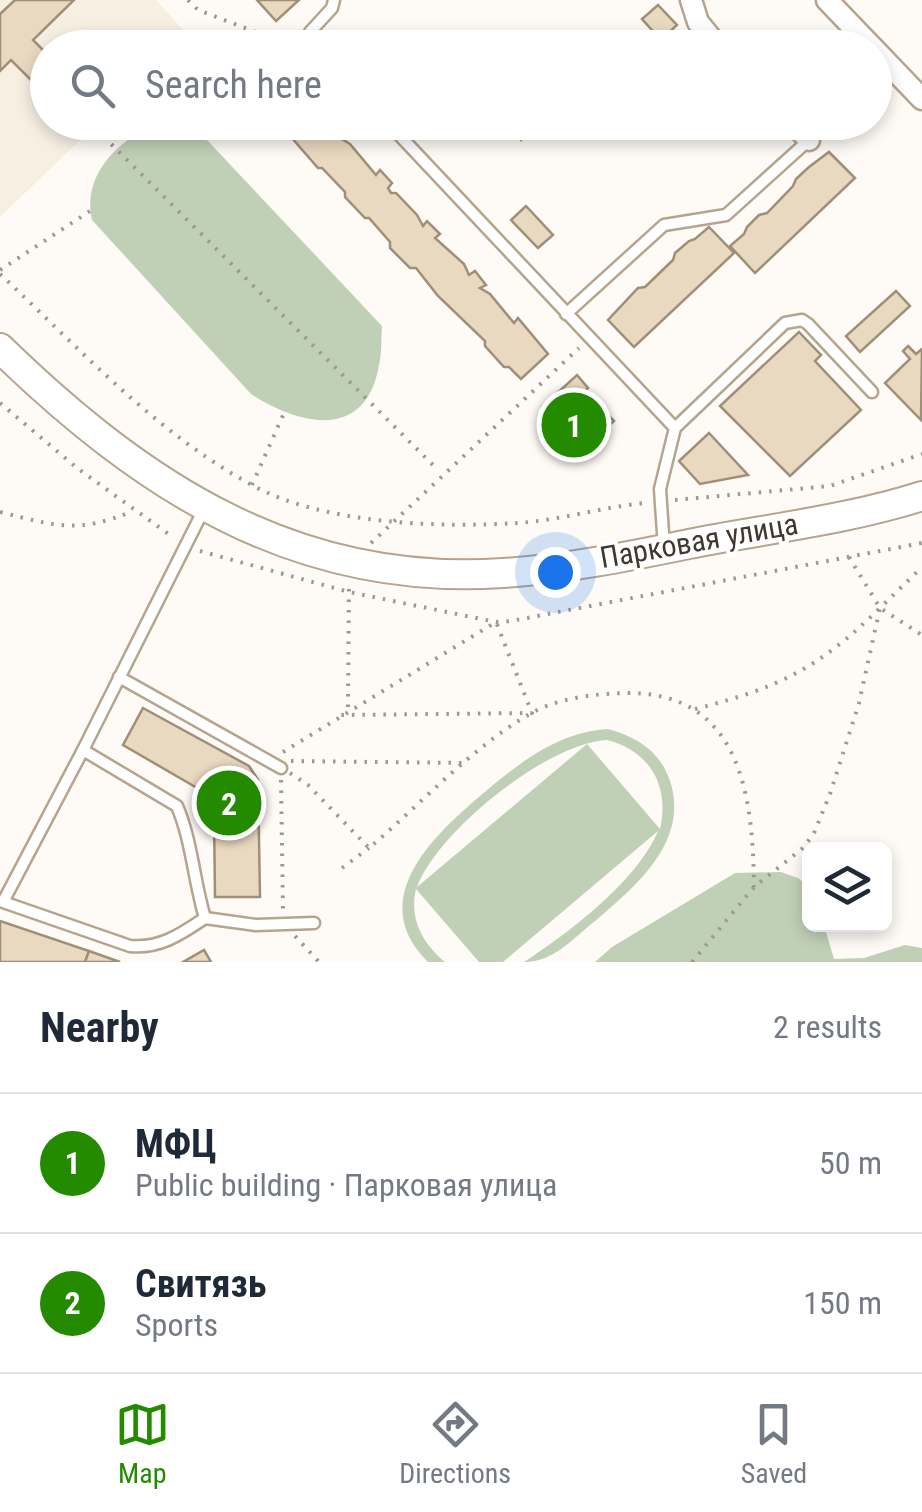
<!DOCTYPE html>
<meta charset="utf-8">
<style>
:root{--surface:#fff;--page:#f2f2f3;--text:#1f2937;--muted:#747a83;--line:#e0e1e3;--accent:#248a00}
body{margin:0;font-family:"Roboto Condensed",sans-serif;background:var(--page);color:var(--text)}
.controls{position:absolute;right:30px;bottom:30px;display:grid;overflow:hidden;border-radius:15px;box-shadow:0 5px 15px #0003}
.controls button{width:90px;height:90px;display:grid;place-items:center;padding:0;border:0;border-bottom:2px solid var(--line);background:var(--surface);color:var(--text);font:50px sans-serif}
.you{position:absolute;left:555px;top:572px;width:35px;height:35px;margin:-25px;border:8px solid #fff;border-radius:50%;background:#1a73e8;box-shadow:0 0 0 15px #1a73e833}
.badge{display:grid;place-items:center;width:65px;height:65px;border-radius:50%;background:var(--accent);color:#fff;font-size:32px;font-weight:700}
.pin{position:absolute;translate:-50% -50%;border:5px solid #fff;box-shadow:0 2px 10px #0006}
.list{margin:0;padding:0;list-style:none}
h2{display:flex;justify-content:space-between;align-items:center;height:130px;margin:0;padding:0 40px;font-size:42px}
h2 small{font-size:32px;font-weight:400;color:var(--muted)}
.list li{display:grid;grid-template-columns:65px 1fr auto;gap:30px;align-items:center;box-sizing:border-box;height:140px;padding:0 40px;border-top:2px solid var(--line)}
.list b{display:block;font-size:38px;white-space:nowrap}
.list p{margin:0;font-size:32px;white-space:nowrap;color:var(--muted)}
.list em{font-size:32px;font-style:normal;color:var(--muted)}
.icon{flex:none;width:55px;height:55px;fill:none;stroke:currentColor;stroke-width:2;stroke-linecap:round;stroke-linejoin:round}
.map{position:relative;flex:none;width:922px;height:962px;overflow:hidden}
.search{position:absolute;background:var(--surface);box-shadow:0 5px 15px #0003;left:30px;right:30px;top:30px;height:110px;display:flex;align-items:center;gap:25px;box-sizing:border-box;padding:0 35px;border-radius:55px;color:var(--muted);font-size:38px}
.sheet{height:410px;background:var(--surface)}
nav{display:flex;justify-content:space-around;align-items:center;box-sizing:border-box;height:140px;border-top:2px solid var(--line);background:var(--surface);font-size:28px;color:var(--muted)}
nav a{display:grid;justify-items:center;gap:5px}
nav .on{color:var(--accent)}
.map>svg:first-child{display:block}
.built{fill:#f8efe3}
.green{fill:#c0d0b7;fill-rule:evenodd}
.building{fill:#ead9c1;stroke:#9f8f78;stroke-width:2.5}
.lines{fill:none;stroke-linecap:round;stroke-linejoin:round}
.lane-casing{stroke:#b5a58e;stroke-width:15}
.street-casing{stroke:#b5a58e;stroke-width:25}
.secondary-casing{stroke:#b5a58e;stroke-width:32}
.path{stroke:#9d9891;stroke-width:4;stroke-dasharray:2.5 8;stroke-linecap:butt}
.lane{stroke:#fff;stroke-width:10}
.street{stroke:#fff;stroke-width:20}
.secondary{stroke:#fff;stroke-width:28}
.labels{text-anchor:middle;stroke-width:8;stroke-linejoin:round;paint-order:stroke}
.street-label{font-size:30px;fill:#403930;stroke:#fff}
</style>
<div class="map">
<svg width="922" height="962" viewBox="0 0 922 962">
<rect width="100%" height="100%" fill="#fefbf6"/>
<polygon class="built" points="0,0 156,0 188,35 176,47 48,48 48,122 98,123 0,217"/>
<g class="green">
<path d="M 164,123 L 187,127 L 207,140 L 382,326 C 381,339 382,353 379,365 C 366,442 299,425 251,394 L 92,220 C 81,174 122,134 164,123 Z"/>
<path d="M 608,729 C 637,737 660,751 670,781 C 690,841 636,886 595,921 C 572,939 554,962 524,962 C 570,932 637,881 658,831 L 503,962 L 479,962 L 416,889 C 409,918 422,943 445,962 L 428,962 C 365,900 432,837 480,796 C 518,764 557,732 608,729 ZM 607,740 C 650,751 670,786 660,829 L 587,744 L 417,887 C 437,832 547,743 607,740 Z"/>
<polygon points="781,872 798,878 809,887 810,924 824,925 834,959 864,958 905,945 922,948 922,962 595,962 612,947 735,873"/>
</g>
<g class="building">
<polygon points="15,0 74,0 33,40 48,55 48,69 33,82 11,60 0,71 0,14"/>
<polygon points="257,0 299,0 276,21"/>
<polygon points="658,5 677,25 661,40 642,19"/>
<polygon points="278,122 326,122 329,125 335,122 346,132 340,138 350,144 376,175 380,170 392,183 388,188 391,193 396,193 417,215 423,226 427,221 440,234 435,238 464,264 469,275 475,271 486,285 480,288 490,294 514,323 518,318 548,354 521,379 509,367 504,367 485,346 485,341 438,296 416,268 410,268 390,248 390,242 369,218 365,218 345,197 345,192 322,168 318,168"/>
<polygon points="504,122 538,122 538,123 521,140"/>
<polygon points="829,152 855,178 755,273 730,246 744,234 747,227 759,215 767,213 793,186 796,179 809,167"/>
<polygon points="526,206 553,235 538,248 511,220"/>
<polygon points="709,227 734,253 634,347 608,320 638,288 645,287 673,260 675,253 689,241 695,239"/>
<polygon points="896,291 910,306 860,352 846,336"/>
<polygon points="799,332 821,355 815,361 861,410 790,476 720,406"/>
<polygon points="908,346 916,354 922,349 921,420 885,383 910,359 903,351"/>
<polygon points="577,375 588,388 585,391 614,421 583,450 543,406"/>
<polygon points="709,433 748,475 700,484 679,461"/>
<polygon points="143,708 249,766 258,780 260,897 215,897 214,815 199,811 198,796 194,794 197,788 123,745"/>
<polygon points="0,921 89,951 85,962 0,962"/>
<polygon points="204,950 211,962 183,962"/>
<polygon points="89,951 120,962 85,962"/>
</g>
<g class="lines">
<g class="lane-casing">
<g id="lane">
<polyline points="317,48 311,41 310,32 332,8 334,0"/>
<polyline points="387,122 675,428 660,489 664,548"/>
<polyline points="566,314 664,225 726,215 809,140"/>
<polyline points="675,428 785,323 802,320 808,324 872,392"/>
<path d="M 204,509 L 83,750 L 177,806 C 192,841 194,882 205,918"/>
<polyline points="119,677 281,768"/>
<path d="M 83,750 L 3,902 L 130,946 C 160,949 181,934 205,918 L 256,925 L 314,923"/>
</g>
</g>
<g class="street-casing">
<g id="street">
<polyline points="691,0 698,22 719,48"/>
<polyline points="827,0 873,48"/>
<polyline points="874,49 922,99"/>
<polyline points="792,122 809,140"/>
</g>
</g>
<g class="secondary-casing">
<path id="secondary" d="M 0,348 C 143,487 296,587 503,573 C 569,569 635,555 699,542 C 773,528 850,519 922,496"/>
</g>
<g class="path">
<polyline points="188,0 198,10 287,44"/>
<polyline points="89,122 435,467"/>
<polyline points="0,270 90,211"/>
<path d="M 0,274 C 79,348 154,431 250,484 C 321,524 437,528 518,523 C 561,520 603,507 645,503"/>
<polyline points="0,403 77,468 174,538"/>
<polyline points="252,485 284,413"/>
<polyline points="675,500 830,486 922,454"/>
<path d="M 0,512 C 56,526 78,534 133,511"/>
<polyline points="371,543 579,348"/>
<polyline points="200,551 349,592 496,622 511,621 922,543"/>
<polyline points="849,557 880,608 922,635"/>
<polyline points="348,707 349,582"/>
<path d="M 695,709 C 778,688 818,669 880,608"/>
<polyline points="283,752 496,622 532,713 340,715"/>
<polyline points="291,761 464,763"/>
<path d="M 290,773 L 308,785 L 369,848 C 421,804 469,750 528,715 C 556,698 593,694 625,693 C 741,691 753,796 754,887"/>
<polyline points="281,780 283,911"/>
<polyline points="342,868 369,848"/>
<polyline points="295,936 319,962"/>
<polyline points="692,962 754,887 803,848 814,833 830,794 859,703 880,608 922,567"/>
</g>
<use href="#lane" class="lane"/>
<use href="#street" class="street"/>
<use href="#secondary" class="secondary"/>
</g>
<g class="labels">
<g class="street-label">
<text transform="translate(699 541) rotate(-10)" y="10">Парковая улица</text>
</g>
</g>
</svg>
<div class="controls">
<button><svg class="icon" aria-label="layers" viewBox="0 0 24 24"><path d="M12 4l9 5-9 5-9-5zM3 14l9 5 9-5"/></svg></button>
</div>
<div class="you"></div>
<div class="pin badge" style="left:574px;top:425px">1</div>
<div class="pin badge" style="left:229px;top:803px">2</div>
<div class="search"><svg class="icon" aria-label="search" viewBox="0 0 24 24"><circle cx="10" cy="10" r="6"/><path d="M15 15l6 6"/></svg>Search here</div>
</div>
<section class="sheet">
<h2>Nearby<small>2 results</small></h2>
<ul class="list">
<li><span class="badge">1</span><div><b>МФЦ</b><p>Public building · Парковая улица</p></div><em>50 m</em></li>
<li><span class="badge">2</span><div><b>Свитязь</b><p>Sports</p></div><em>150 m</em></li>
</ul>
</section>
<nav>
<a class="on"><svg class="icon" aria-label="map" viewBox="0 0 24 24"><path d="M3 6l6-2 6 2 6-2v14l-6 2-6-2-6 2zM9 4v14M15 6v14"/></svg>Map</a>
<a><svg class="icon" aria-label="directions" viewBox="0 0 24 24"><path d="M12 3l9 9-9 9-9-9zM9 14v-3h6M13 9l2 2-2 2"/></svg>Directions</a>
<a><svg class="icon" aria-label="saved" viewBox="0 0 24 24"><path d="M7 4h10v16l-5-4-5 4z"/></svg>Saved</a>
</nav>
